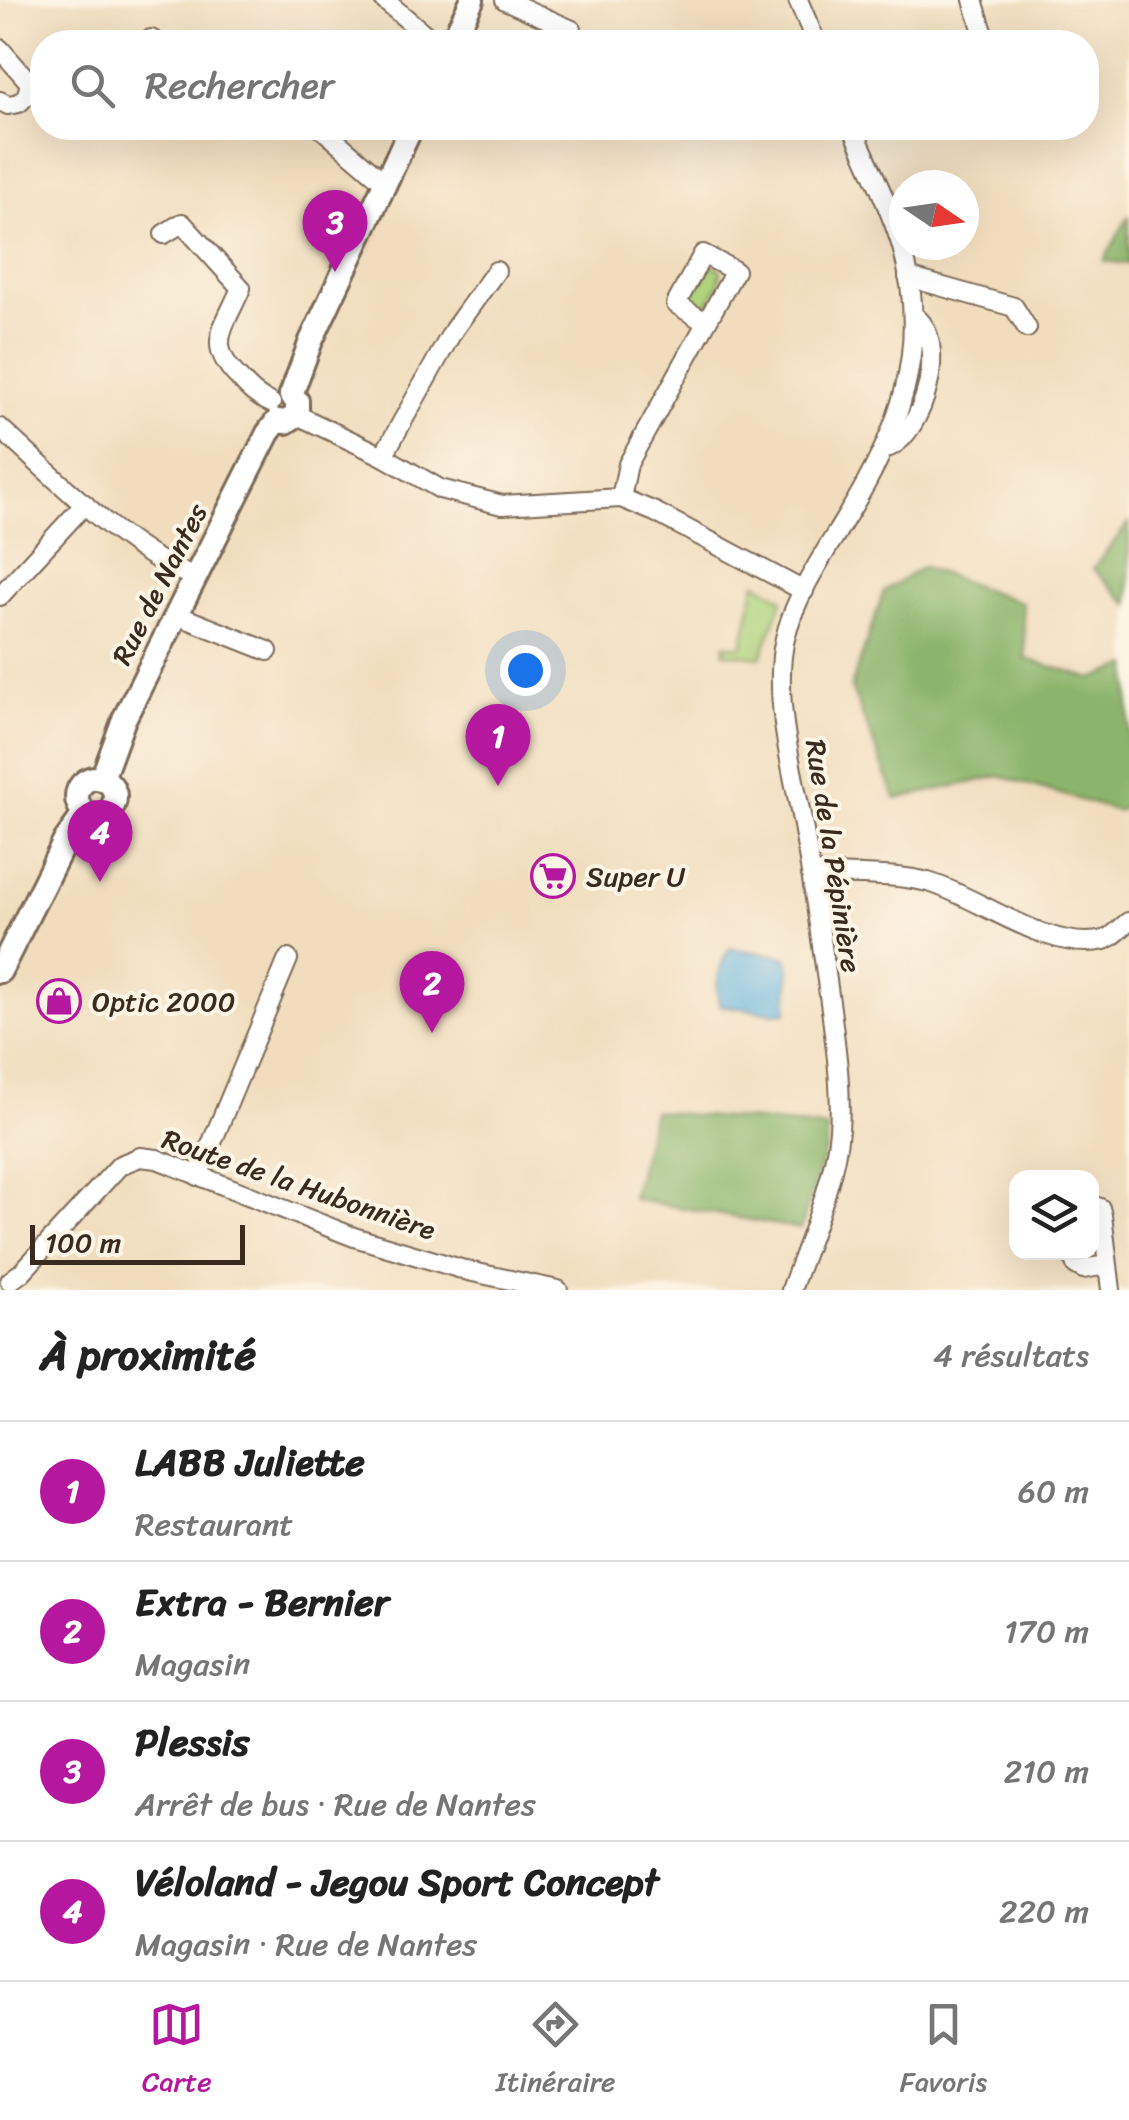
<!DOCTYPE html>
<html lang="fr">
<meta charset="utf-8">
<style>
:root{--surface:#fff;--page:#f2f2f2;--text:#222;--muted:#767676;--line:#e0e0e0;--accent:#b5179e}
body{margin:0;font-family:Sriracha,sans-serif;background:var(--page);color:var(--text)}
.controls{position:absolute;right:30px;bottom:30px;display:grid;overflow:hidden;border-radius:20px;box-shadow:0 10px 40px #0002}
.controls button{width:90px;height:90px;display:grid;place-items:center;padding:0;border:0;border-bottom:2px solid var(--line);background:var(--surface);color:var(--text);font:50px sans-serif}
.compass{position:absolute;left:889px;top:170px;width:90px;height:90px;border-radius:50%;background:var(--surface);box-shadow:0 10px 40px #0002;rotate:103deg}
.scale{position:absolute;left:30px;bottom:25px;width:215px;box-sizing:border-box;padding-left:10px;border:5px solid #3b2a1e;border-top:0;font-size:28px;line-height:35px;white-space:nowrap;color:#3b2a1e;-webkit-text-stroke:8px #fcf5e5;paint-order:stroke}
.you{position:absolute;left:525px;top:670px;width:35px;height:35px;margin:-25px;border:8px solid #fff;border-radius:50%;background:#1a73e8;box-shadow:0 0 0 15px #1a73e833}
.badge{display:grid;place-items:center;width:65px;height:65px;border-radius:50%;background:var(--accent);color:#fff;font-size:32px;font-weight:700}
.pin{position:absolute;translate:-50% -82px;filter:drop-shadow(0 2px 5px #0008)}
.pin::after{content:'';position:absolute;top:52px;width:35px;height:30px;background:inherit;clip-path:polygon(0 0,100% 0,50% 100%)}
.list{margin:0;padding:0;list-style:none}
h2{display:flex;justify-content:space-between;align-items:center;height:130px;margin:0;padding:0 40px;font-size:42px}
h2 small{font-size:32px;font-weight:400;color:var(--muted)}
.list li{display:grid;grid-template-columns:65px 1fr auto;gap:30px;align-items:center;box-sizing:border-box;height:140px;padding:0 40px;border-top:2px solid var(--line)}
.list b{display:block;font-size:38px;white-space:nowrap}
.list p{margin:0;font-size:32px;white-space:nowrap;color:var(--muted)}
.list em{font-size:32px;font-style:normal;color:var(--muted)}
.icon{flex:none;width:55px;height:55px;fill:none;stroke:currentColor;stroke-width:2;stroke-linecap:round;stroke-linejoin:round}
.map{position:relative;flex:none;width:1129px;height:1290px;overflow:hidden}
.search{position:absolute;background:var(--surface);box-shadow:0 10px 40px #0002;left:30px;right:30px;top:30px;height:110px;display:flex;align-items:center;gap:25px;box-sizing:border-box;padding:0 35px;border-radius:40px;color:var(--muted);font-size:38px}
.sheet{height:690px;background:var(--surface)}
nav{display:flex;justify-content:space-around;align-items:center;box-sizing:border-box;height:140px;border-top:2px solid var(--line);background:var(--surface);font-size:28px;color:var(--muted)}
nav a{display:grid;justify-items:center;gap:5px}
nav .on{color:var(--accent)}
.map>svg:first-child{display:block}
.green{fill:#afd37d;stroke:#757e4e;stroke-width:2.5}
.forest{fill:#8bb56c;stroke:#637045;stroke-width:2.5}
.water{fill:#61b1dc;stroke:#4e6e7d;stroke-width:2.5}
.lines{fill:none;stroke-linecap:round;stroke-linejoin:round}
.minor-casing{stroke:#7b6956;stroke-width:22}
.major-casing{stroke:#7b6956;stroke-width:28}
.minor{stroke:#fff;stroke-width:18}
.major{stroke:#fff;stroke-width:22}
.labels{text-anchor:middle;stroke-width:8;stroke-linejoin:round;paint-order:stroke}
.street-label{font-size:28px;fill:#3b2a1e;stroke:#fcf5e5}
.poi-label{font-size:28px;fill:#3b2a1e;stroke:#fcf5e5;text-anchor:start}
</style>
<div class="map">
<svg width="1129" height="1290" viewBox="0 0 1129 1290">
<rect width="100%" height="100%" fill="#fcf5e5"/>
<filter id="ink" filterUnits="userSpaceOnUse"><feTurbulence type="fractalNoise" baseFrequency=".01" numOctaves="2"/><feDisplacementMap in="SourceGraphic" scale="20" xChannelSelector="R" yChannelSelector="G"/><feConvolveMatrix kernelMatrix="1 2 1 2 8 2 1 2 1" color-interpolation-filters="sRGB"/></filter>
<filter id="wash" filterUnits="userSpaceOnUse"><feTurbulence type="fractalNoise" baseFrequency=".0048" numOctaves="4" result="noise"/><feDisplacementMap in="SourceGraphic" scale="40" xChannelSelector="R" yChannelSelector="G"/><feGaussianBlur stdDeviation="2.25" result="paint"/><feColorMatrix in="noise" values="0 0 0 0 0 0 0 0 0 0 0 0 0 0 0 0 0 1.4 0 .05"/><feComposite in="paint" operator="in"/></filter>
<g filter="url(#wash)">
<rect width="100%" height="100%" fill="#f1ddbd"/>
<g class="green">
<polygon points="711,264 721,270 719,285 704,311 699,311 688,300"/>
<polygon points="756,582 783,599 761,657 724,653 725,645 742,647"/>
</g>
<g class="forest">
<polygon points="1129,215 1129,264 1104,261"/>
<polygon points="1129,523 1129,604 1093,569"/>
<polygon points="923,567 1022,603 1026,659 1093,679 1129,665 1129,806 1117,811 1000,776 896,799 851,687 884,591"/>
<polygon points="653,1111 827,1128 826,1147 801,1229 632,1199"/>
</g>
<path class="water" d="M 730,948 L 787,957 L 790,969 L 787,1012 L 772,1013 L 720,1005 C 713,989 720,962 730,948 Z"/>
</g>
<g filter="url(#ink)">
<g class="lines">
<g class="minor-casing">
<g id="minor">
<polyline points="384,0 434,42"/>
<polyline points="505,0 572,30 574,42"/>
<polyline points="798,0 816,42"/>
<polyline points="973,0 985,38 983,42"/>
<polyline points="151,39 156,42"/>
<polyline points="0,49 30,83 27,95 19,103 8,105 0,101"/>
<polyline points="321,128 384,182"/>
<path d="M 164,234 L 182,223 L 241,288 C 224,329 204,344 240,379 C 250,390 257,397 271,403"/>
<polyline points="908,277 1014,307 1027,328"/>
<polyline points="297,415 383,456 440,489 502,505 621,498 655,512 804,591"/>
<path d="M 0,428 C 50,473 133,558 196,577"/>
<path d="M 887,448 C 924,434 950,340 914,316"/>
<polyline points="383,456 454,329 496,271"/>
<polyline points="621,498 628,464 735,271 703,254 676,304 705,322"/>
<polyline points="0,596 85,504"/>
<polyline points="177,615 268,651"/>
<path d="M 811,873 C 849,876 890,873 928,882 C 976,895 1050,954 1104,940 C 1112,938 1121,928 1128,922"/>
<polyline points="198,1176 288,959"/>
<polyline points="1092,1205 1100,1208 1102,1215 1111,1290"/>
<polyline points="1072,1252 1076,1265 1083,1269 1107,1265"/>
<polyline points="10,1281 22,1272 120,1165 140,1157 157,1159 354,1237 468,1271 558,1290"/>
<path d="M 791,1290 C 808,1242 835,1181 839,1130 C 842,1090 836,1049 831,1009 C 823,952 815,894 805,837 C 795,778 776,716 782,656 C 787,607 820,561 845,519 C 899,433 931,350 902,247 C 890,206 869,166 853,128"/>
</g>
</g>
<g class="major-casing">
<g id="major">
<polyline points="452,42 472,0"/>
<polyline points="291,395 311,341 411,128"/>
<circle cx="96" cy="797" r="19"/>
<polyline points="102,779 124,719 268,433 277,421 286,422 297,415 297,401 291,395"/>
<polyline points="0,971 65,841 85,813"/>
</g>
</g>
<use href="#minor" class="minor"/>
<use href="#major" class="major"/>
</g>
</g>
<defs>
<g id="supermarket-ring" transform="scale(2.25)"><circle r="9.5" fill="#fcf5e5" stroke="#b5179e" stroke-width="1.5"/><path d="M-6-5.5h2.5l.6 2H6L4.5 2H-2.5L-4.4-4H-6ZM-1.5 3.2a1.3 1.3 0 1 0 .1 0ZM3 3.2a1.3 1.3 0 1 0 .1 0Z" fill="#b5179e"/></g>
<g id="shop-ring" transform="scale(2.25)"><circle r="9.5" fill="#fcf5e5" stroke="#b5179e" stroke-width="1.5"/><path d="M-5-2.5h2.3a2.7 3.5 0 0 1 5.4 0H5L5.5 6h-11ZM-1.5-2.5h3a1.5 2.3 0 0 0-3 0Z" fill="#b5179e"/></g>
</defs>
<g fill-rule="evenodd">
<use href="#supermarket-ring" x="553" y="876"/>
<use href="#shop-ring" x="59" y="1001"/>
</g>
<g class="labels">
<g class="street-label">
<text transform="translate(159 584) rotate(-63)" y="10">Rue de Nantes</text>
<text transform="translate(834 856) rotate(81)" y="10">Rue de la Pépinière</text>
<text transform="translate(299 1184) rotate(19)" y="10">Route de la Hubonnière</text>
</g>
<g class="poi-label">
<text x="586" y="886">Super U</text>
<text x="92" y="1011">Optic 2000</text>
</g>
</g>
</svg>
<div class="controls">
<button><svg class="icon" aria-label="layers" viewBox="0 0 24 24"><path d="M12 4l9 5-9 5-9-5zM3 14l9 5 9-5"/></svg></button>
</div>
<svg class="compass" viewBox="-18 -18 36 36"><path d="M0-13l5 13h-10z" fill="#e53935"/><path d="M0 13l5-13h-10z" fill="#767676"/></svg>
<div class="scale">100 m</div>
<div class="you"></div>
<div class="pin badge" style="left:498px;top:786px">1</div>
<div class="pin badge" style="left:432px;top:1033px">2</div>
<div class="pin badge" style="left:335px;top:272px">3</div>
<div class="pin badge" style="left:100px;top:882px">4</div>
<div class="search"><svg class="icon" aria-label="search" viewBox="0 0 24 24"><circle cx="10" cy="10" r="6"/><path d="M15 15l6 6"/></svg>Rechercher</div>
</div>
<section class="sheet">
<h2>À proximité<small>4 résultats</small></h2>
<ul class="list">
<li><span class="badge">1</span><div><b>LABB Juliette</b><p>Restaurant</p></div><em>60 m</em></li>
<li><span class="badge">2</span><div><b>Extra - Bernier</b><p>Magasin</p></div><em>170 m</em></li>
<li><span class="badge">3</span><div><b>Plessis</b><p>Arrêt de bus · Rue de Nantes</p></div><em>210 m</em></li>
<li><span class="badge">4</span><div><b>Véloland - Jegou Sport Concept</b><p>Magasin · Rue de Nantes</p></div><em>220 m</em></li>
</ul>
</section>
<nav>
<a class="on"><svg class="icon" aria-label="map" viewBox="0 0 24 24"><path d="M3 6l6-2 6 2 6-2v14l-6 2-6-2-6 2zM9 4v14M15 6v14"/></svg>Carte</a>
<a><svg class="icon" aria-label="directions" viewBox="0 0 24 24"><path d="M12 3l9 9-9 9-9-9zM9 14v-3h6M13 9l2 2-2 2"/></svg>Itinéraire</a>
<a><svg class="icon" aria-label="saved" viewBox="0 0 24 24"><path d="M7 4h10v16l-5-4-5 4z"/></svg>Favoris</a>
</nav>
